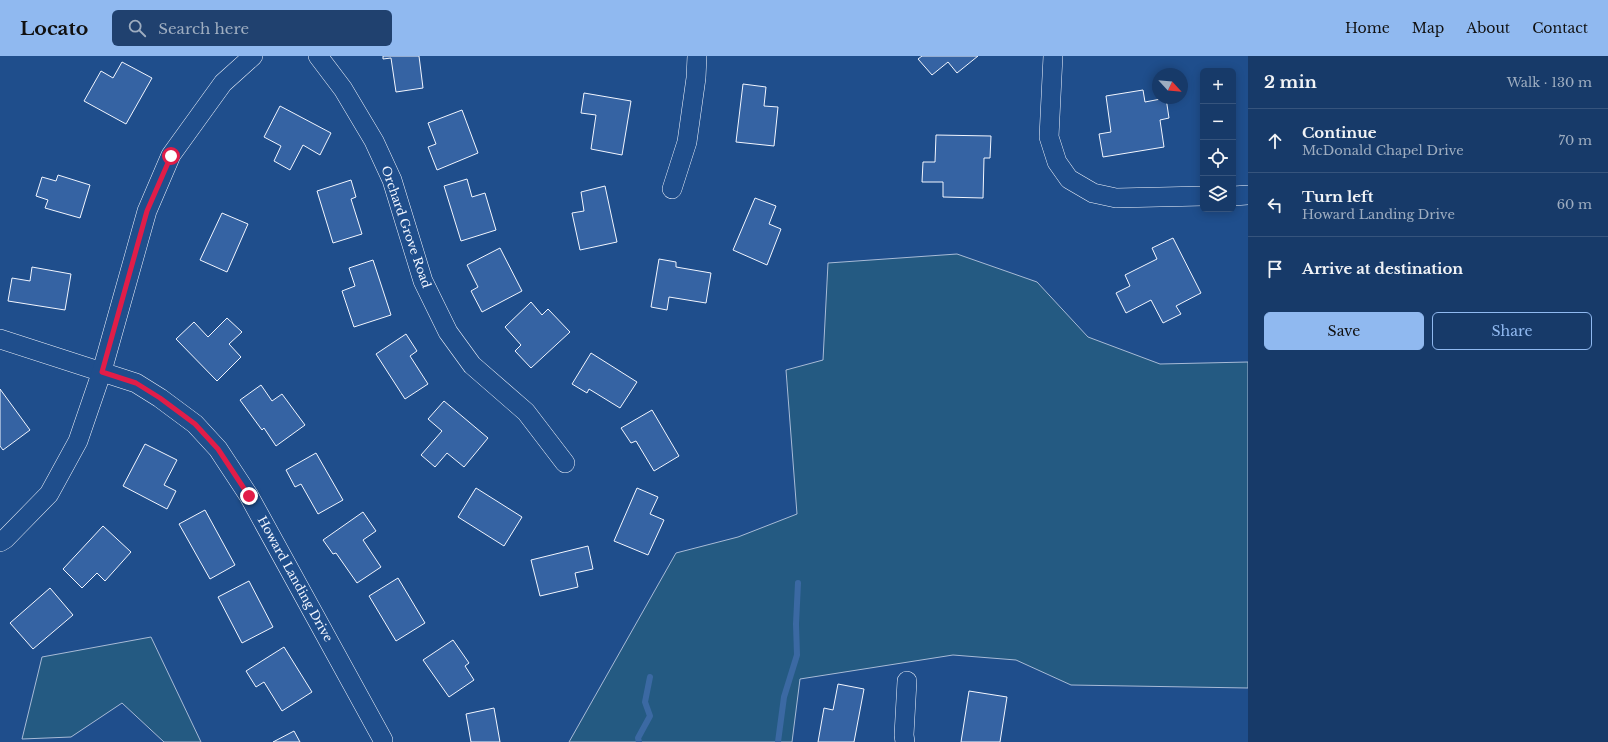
<!DOCTYPE html>
<meta charset="utf-8">
<style>
:root{--surface:#173a69;--page:#20416f;--text:#f1f3f6;--muted:#9eadc0;--line:#36547d;--accent:#90b9f0}
body{margin:0;font-family:"Libre Baskerville",serif;background:var(--page);color:var(--text)}
.controls{position:absolute;right:12px;top:12px;display:grid;overflow:hidden;border-radius:6px;box-shadow:0 2px 10px #0003}
.controls button{width:36px;height:36px;display:grid;place-items:center;padding:0;border:0;border-bottom:1px solid var(--line);background:var(--surface);color:var(--text);font:20px sans-serif}
.compass{position:absolute;left:1152px;top:12px;width:36px;height:36px;border-radius:50%;background:var(--surface);box-shadow:0 2px 10px #0003;rotate:116deg}
.stop{position:absolute;width:12px;height:12px;margin:-9px;border:3px solid #e11d48;border-radius:50%;background:#fff}
.stop.end{background:#e11d48;border-color:#fff;box-shadow:0 1px 4px #0008}
.list{margin:0;padding:0;list-style:none}
h2{display:flex;justify-content:space-between;align-items:center;height:52px;margin:0;padding:0 16px;font-size:17px}
h2 small{font-size:13px;font-weight:400;color:var(--muted)}
.list li{display:grid;grid-template-columns:26px 1fr auto;gap:12px;align-items:center;box-sizing:border-box;height:64px;padding:0 16px;border-top:1px solid var(--line)}
.list b{display:block;font-size:15px;white-space:nowrap}
.list p{margin:0;font-size:13px;white-space:nowrap;color:var(--muted)}
.list em{font-size:13px;font-style:normal;color:var(--muted)}
.actions{display:flex;gap:8px;padding:12px 16px}
.actions a{flex:1;padding:9px 0;border:1px solid var(--accent);border-radius:6px;text-align:center;font-size:14px;color:var(--accent)}
.actions .main{background:var(--accent);color:#111}
.icon{flex:none;width:22px;height:22px;fill:none;stroke:currentColor;stroke-width:2;stroke-linecap:round;stroke-linejoin:round}
.map{position:relative;flex:none;width:1248px;height:686px;overflow:hidden}
header{display:flex;align-items:center;gap:24px;box-sizing:border-box;height:56px;padding:0 20px;background:var(--accent);color:#111}
header strong{font-size:19px}
nav{display:flex;gap:22px;margin-inline-start:auto;font-size:14px}
.search{width:280px;height:36px;background:var(--page);display:flex;align-items:center;gap:10px;box-sizing:border-box;padding:0 14px;border-radius:6px;color:var(--muted);font-size:15px}
main{display:flex}
aside{flex:1;background:var(--surface)}
.map>svg:first-child{display:block}
.green{fill:#245a82;stroke:#a8bbd7}
.lines{fill:none;stroke-linecap:round;stroke-linejoin:round}
.stream{stroke:#3b69a3;stroke-width:6}
.building{fill:#3563a3;stroke:#f2f6ff}
.minor-casing{stroke:#f2f6ff;stroke-width:20}
.minor{stroke:#1f4e8c;stroke-width:19}
.route{stroke:#e11d48;stroke-width:5}
.labels{text-anchor:middle;stroke-width:3;stroke-linejoin:round;paint-order:stroke}
.street-label{font-size:12px;fill:#f2f6ff;stroke:#1f4e8c}
</style>
<header>
<strong>Locato</strong>
<div class="search"><svg class="icon" aria-label="search" viewBox="0 0 24 24"><circle cx="10" cy="10" r="6"/><path d="M15 15l6 6"/></svg>Search here</div>
<nav><a>Home</a><a>Map</a><a>About</a><a>Contact</a></nav>
</header>
<main>
<div class="map">
<svg width="1248" height="686" viewBox="0 0 1248 686">
<rect width="100%" height="100%" fill="#1f4e8c"/>
<g class="green">
<polygon points="957,198 1037,226 1088,281 1160,308 1248,306 1248,632 1071,629 1016,604 953,599 800,623 792,686 569,686 676,497 738,481 797,458 786,314 823,304 828,207"/>
<polygon points="151,581 201,686 164,686 122,647 71,681 22,683 42,601"/>
</g>
<g class="lines">
<g class="stream">
<polyline points="639,686 638,682 650,660 645,646 650,621"/>
<polyline points="778,686 784,641 797,599 796,568 798,527"/>
</g>
</g>
<g class="building">
<polygon points="383,0 419,0 423,32 396,36 391,2 383,3"/>
<polygon points="922,0 978,0 957,17 948,6 932,19 918,3"/>
<polygon points="122,6 152,22 126,68 84,45 101,15 113,22"/>
<polygon points="743,28 766,31 764,50 778,51 774,90 736,86"/>
<polygon points="1143,34 1145,46 1166,42 1169,62 1160,64 1164,91 1103,101 1099,78 1111,76 1106,40"/>
<polygon points="584,37 631,45 622,99 591,93 596,59 581,57"/>
<polygon points="280,50 331,77 320,99 303,89 290,114 274,105 281,90 264,81"/>
<polygon points="462,54 478,97 437,114 428,91 436,88 428,67"/>
<polygon points="936,79 991,80 990,102 984,102 983,142 943,141 943,126 922,126 923,106 935,106"/>
<polygon points="58,119 90,129 80,162 45,152 48,144 36,140 42,121 56,125"/>
<polygon points="467,123 472,141 485,137 496,174 461,185 444,130"/>
<polygon points="351,124 356,141 351,143 362,178 333,187 317,135"/>
<polygon points="605,130 617,186 580,194 572,157 584,155 581,136"/>
<polygon points="755,142 776,150 769,168 781,173 767,209 733,194"/>
<polygon points="222,157 248,168 227,216 200,204"/>
<polygon points="1173,182 1201,237 1176,250 1181,258 1163,267 1151,244 1126,257 1116,237 1130,230 1125,219 1157,203 1152,192"/>
<polygon points="500,192 522,235 482,256 471,235 478,231 467,209"/>
<polygon points="659,203 676,206 676,211 711,217 706,247 669,241 667,254 651,251"/>
<polygon points="373,204 391,259 354,271 342,235 355,230 349,212"/>
<polygon points="32,211 71,218 65,254 8,245 12,222 30,225"/>
<polygon points="531,246 542,259 548,253 570,276 531,312 515,295 521,289 505,271"/>
<polygon points="227,262 242,276 229,288 241,301 217,325 176,283 194,266 208,281"/>
<polygon points="406,278 417,295 410,300 428,328 405,343 376,298"/>
<polygon points="591,297 637,326 620,352 589,333 587,337 572,328"/>
<polygon points="261,329 272,345 282,338 305,369 276,390 264,372 262,374 240,344"/>
<polygon points="0,333 30,374 3,394 0,390"/>
<polygon points="444,345 488,382 464,411 447,397 435,411 421,399 442,375 428,363"/>
<polygon points="652,354 679,400 654,415 636,385 631,387 621,372"/>
<polygon points="145,388 177,404 164,429 176,435 167,453 123,430"/>
<polygon points="316,397 343,444 318,458 301,428 295,431 286,414"/>
<polygon points="476,432 522,461 504,490 458,461"/>
<polygon points="637,432 658,441 650,458 664,464 648,499 614,485"/>
<polygon points="205,454 235,509 210,523 179,468"/>
<polygon points="363,456 376,475 363,484 381,511 357,527 336,497 333,498 323,484"/>
<polygon points="103,470 131,496 105,525 97,517 82,532 63,513"/>
<polygon points="588,490 593,513 575,517 578,531 540,540 531,504"/>
<polygon points="398,522 425,567 396,585 369,540"/>
<polygon points="249,525 273,571 242,587 218,541"/>
<polygon points="50,532 73,559 33,593 10,567"/>
<polygon points="453,584 469,607 465,610 474,624 449,641 423,604"/>
<polygon points="284,591 312,636 282,655 264,626 256,631 246,615"/>
<polygon points="838,628 864,633 854,686 818,686 824,652 833,654"/>
<polygon points="969,635 1007,641 1000,686 961,686"/>
<polygon points="494,652 500,686 471,686 466,658"/>
<polygon points="294,675 300,686 273,686"/>
</g>
<g class="lines">
<g class="minor-casing">
<g id="minor">
<polyline points="318,0 343,33 374,85 392,124 423,225 448,276 472,309 526,356 565,407"/>
<polyline points="1053,0 1049,81 1057,106 1069,123 1093,137 1116,142 1203,140"/>
<polyline points="672,133 687,86 696,22 697,0"/>
<polyline points="1233,140 1248,139"/>
<polyline points="0,283 136,327 160,342 195,368 218,393 249,440 383,684"/>
<polyline points="0,486 5,483 49,438 78,385 102,315 147,155 171,99 223,27 253,0"/>
<polyline points="905,686 904,679 907,625"/>
</g>
</g>
<use href="#minor" class="minor"/>
</g>
<g class="lines">
<polyline class="route" points="171,100 147,155 102,316 136,327 160,342 195,368 218,393 249,440"/>
</g>
<g class="labels">
<g class="street-label">
<text transform="translate(406 171) rotate(71)" y="4">Orchard Grove Road</text>
<text transform="translate(295 523) rotate(61)" y="4">Howard Landing Drive</text>
</g>
</g>
</svg>
<div class="controls">
<button>+</button>
<button>−</button>
<button><svg class="icon" aria-label="locate" viewBox="0 0 24 24"><circle cx="12" cy="12" r="6"/><path d="M12 2v4M12 18v4M2 12h4M18 12h4"/></svg></button>
<button><svg class="icon" aria-label="layers" viewBox="0 0 24 24"><path d="M12 4l9 5-9 5-9-5zM3 14l9 5 9-5"/></svg></button>
</div>
<svg class="compass" viewBox="-18 -18 36 36"><path d="M0-13l5 13h-10z" fill="#e53935"/><path d="M0 13l5-13h-10z" fill="#9eadc0"/></svg>
<div class="stop" style="left:171px;top:100px"></div>
<div class="stop end" style="left:249px;top:440px"></div>
</div>
<aside>
<h2>2 min<small>Walk · 130 m</small></h2>
<ul class="list">
<li><svg class="icon" aria-label="ahead" viewBox="0 0 24 24"><path d="M12 20V5M6 11l6-6 6 6"/></svg><div><b>Continue</b><p>McDonald Chapel Drive</p></div><em>70 m</em></li>
<li><svg class="icon" aria-label="left" viewBox="0 0 24 24"><path d="M17 20v-9H6M10 6l-5 5 5 5"/></svg><div><b>Turn left</b><p>Howard Landing Drive</p></div><em>60 m</em></li>
<li><svg class="icon" aria-label="arrive" viewBox="0 0 24 24"><path d="M6 21V4h12l-3 4 3 4H6"/></svg><div><b>Arrive at destination</b></div></li>
</ul>
<div class="actions"><a class="main">Save</a><a>Share</a></div>
</aside>
</main>
